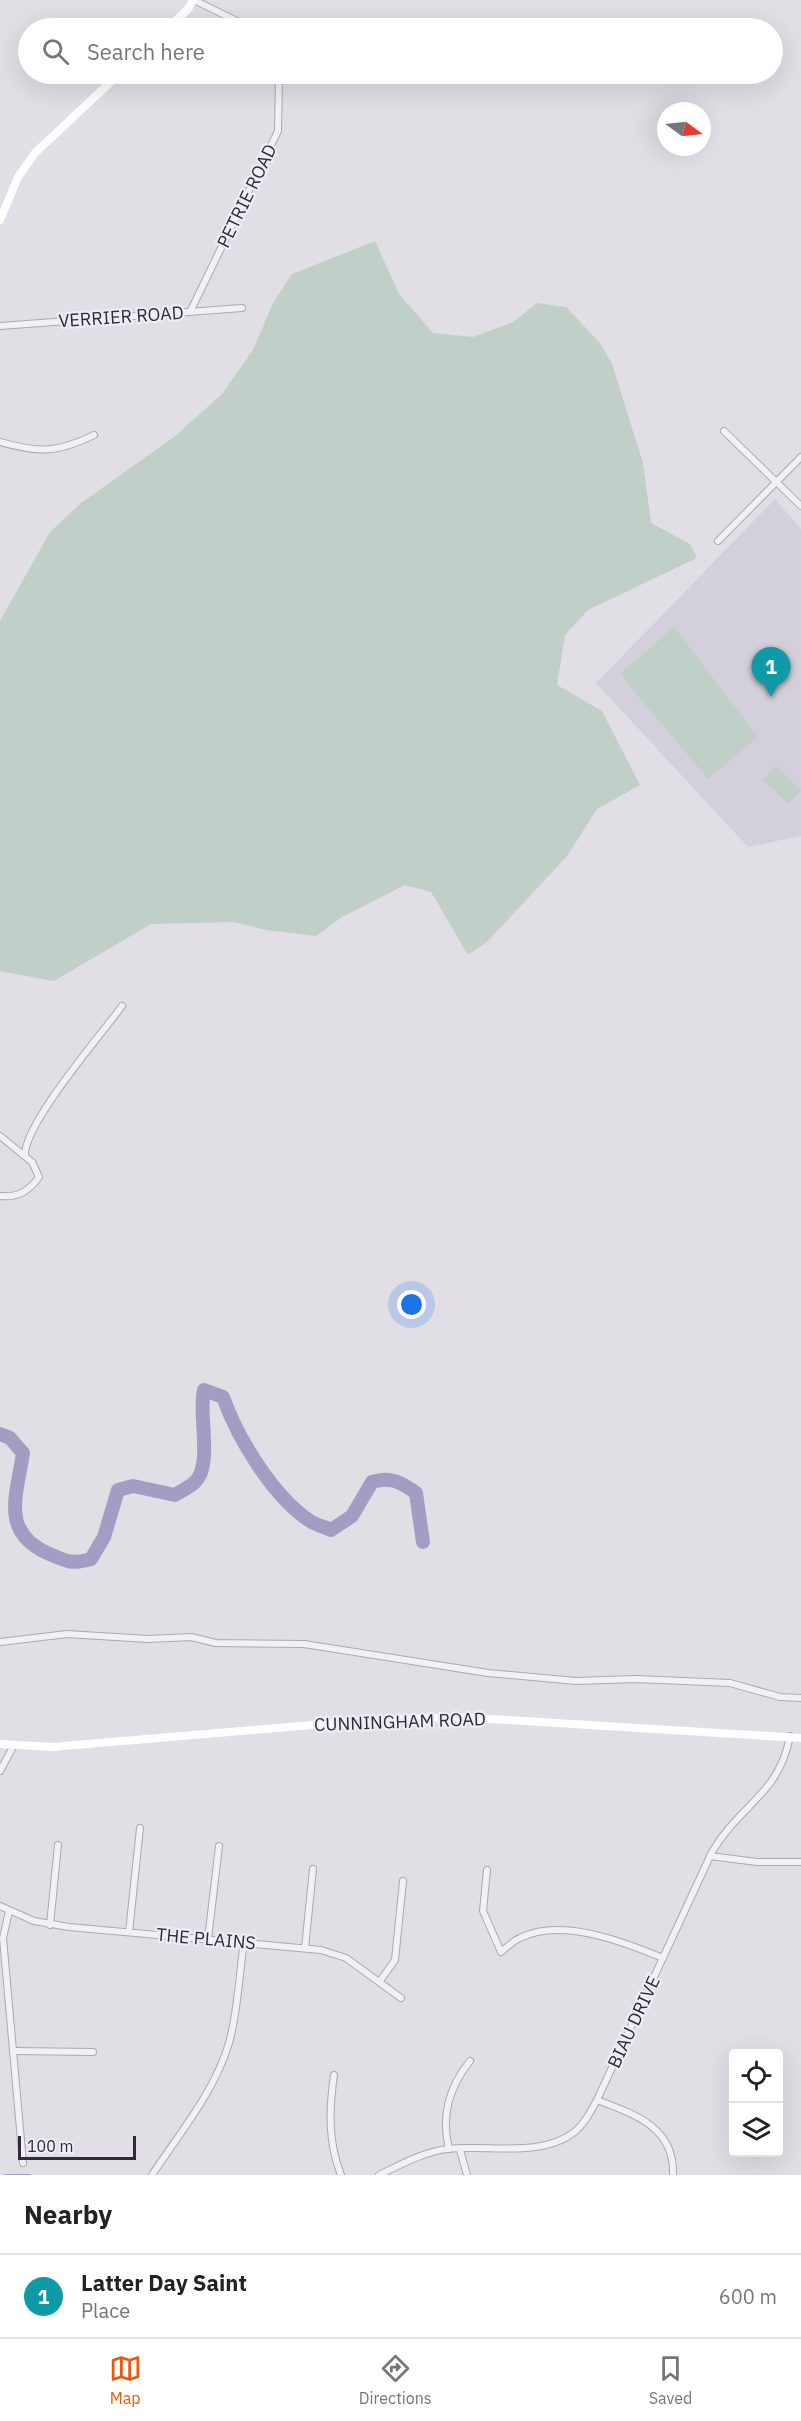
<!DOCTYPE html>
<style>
:root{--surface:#fff;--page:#f6f6f6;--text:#222;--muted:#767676;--line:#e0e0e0;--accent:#ea580c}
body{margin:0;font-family:"IBM Plex Sans",sans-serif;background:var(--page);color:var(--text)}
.controls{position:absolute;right:18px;bottom:18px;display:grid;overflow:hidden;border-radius:6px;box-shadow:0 6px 24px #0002}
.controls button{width:54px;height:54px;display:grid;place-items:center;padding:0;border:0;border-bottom:2px solid var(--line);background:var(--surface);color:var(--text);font:30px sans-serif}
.compass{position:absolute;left:657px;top:102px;width:54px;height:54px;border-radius:50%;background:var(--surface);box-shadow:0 6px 24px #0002;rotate:105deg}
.scale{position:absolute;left:18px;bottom:15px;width:118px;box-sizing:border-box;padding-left:6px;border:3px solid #2f293b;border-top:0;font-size:16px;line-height:21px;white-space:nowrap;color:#2f293b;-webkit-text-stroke:4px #efedf4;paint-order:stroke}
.you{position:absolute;left:412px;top:1305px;width:21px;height:21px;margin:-15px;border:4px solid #fff;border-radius:50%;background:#1a73e8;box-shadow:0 0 0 9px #1a73e833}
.badge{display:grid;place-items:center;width:39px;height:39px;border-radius:50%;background:var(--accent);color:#fff;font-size:20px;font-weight:700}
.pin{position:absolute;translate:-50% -50px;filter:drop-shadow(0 2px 3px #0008)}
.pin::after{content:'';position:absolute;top:32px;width:21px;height:18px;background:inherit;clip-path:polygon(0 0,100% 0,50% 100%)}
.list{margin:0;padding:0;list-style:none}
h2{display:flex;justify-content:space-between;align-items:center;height:78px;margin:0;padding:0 24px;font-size:26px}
h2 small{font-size:20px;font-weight:400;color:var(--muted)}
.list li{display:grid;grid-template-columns:39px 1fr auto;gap:18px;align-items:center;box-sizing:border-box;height:84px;padding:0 24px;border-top:2px solid var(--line)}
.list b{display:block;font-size:22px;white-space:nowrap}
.list p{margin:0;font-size:20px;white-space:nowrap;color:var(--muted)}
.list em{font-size:20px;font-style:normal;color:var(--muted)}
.icon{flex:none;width:33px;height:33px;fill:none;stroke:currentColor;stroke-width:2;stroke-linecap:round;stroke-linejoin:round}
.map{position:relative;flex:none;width:801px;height:2175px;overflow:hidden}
.search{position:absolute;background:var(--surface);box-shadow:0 6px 24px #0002;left:18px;right:18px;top:18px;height:66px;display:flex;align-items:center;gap:15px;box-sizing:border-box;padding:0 21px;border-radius:33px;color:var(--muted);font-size:22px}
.sheet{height:162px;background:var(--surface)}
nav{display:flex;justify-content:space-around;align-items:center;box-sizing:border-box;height:84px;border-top:2px solid var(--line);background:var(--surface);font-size:16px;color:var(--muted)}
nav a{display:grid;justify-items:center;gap:3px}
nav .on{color:var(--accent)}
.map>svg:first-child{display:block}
.built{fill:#d4d0db}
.green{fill:#c0cfc7}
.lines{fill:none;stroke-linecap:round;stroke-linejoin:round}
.stream{stroke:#a59cc3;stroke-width:2}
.river{stroke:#a59cc3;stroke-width:14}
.street-casing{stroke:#aca8b3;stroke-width:8}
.street{stroke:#f2f0f5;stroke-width:6}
.secondary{stroke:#fff;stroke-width:8}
.labels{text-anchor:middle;stroke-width:4.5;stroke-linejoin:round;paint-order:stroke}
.street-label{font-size:18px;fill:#2f293b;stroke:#efedf4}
</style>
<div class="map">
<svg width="801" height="2175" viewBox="0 0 801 2175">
<rect width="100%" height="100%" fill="#e1dee6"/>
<polygon class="built" points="775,499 801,529 801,836 748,847 596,683"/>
<g class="green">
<polygon points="375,241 399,294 433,333 473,337 513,322 537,303 566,307 600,343 612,364 643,463 651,523 690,544 697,558 588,610 565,635 557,685 602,711 640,785 597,809 567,856 487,942 468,955 431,892 405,885 342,917 316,936 266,930 234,922 151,924 54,981 0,971 0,621 50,532 81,503 174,437 222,394 253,350 273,303 292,274"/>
<polygon points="674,627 758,737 708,779 620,674"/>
<polygon points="776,766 801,791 788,804 763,780"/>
</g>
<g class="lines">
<polyline class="stream" points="5,2175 30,2175"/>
<path class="river" d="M 0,1434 L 10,1438 L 23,1453 C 17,1495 0,1531 47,1553 C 68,1561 69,1565 91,1559 L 104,1537 L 118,1490 L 133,1486 L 175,1495 C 181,1491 190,1487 195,1482 C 213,1465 198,1414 204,1390 L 223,1397 C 237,1437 273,1497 310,1521 C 316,1525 325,1527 331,1530 L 352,1516 L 372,1482 C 390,1476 401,1482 416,1493 L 423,1542"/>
<g class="street-casing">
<g id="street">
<polyline points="194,0 251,28"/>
<polyline points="190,312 278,131 279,74"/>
<polyline points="0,326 242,308"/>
<polyline points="724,431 801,506"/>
<path d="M 0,442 C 39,453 57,453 94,435"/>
<polyline points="718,541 801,457"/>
<path d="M 0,1136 L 32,1162 L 39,1177 C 29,1191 18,1198 0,1196"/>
<path d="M 25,1156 C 23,1125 101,1035 122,1006"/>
<polyline points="0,1642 67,1634 148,1639 191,1637 216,1643 304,1644 488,1673 576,1681 636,1679 730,1683 780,1697 801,1698"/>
<polyline points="0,1771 13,1747"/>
<polyline points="710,1856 757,1862 801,1862"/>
<path d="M 487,1870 L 483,1911 L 501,1952 C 507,1947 513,1941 520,1938 C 561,1917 624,1942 663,1958"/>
<polyline points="0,1906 34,1921 69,1927 321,1950 346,1958 401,1998"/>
<polyline points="9,1911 3,1938 23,2163"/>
<polyline points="50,1925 58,1845"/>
<polyline points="129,1932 140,1828"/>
<polyline points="208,1939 219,1846"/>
<polyline points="305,1948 313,1869"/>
<polyline points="380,1981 395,1960 403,1881"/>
<polyline points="13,2051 93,2052"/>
<path d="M 334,2075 C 329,2110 328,2142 341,2175"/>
<path d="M 597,2100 C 634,2114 675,2127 673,2175"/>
<path d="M 449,2149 C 441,2117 449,2087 470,2061"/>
<polyline points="460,2150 467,2175"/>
<path d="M 152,2175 C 179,2134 215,2091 229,2043 C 238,2011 239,1975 244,1942"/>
<path d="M 379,2175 C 400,2165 423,2152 447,2149 C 486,2144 540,2158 573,2133 C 584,2125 591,2111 597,2100 L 712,1852 C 740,1804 779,1795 790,1736"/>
</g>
</g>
<use href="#street" class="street"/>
<g class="secondary">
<polyline points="168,28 188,9 193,0"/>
<polyline points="0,220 18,177 35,153 119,74"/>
<polyline points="0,1744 52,1747 348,1722 457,1717 801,1738"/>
</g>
</g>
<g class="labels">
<g class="street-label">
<text transform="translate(247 196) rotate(-64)" y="6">PETRIE ROAD</text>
<text transform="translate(121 317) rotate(-4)" y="6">VERRIER ROAD</text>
<text transform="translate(400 1722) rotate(-2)" y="6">CUNNINGHAM ROAD</text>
<text transform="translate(206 1939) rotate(5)" y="6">THE PLAINS</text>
<text transform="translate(634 2022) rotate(-65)" y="6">BIAU DRIVE</text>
</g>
</g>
</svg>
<div class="controls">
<button><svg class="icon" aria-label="locate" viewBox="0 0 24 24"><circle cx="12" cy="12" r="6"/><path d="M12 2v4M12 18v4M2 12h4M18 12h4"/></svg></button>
<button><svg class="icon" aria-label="layers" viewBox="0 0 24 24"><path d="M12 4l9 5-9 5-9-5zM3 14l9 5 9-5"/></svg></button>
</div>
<svg class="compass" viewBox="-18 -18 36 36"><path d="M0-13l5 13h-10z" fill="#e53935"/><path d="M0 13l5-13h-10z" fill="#767676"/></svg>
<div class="scale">100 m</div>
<div class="you"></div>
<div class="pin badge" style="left:771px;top:697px;background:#0f9aa8">1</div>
<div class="search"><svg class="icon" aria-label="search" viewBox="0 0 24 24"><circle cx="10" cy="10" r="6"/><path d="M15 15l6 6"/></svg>Search here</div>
</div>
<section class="sheet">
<h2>Nearby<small></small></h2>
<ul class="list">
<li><span class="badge" style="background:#0f9aa8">1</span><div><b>Latter Day Saint</b><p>Place</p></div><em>600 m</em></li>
</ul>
</section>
<nav>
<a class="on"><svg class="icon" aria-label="map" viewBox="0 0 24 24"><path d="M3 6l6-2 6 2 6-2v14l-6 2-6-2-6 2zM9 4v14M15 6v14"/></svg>Map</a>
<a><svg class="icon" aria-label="directions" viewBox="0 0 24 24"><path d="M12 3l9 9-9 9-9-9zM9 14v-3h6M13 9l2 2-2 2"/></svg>Directions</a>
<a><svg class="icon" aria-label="saved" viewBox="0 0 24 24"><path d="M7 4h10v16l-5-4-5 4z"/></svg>Saved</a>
</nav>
